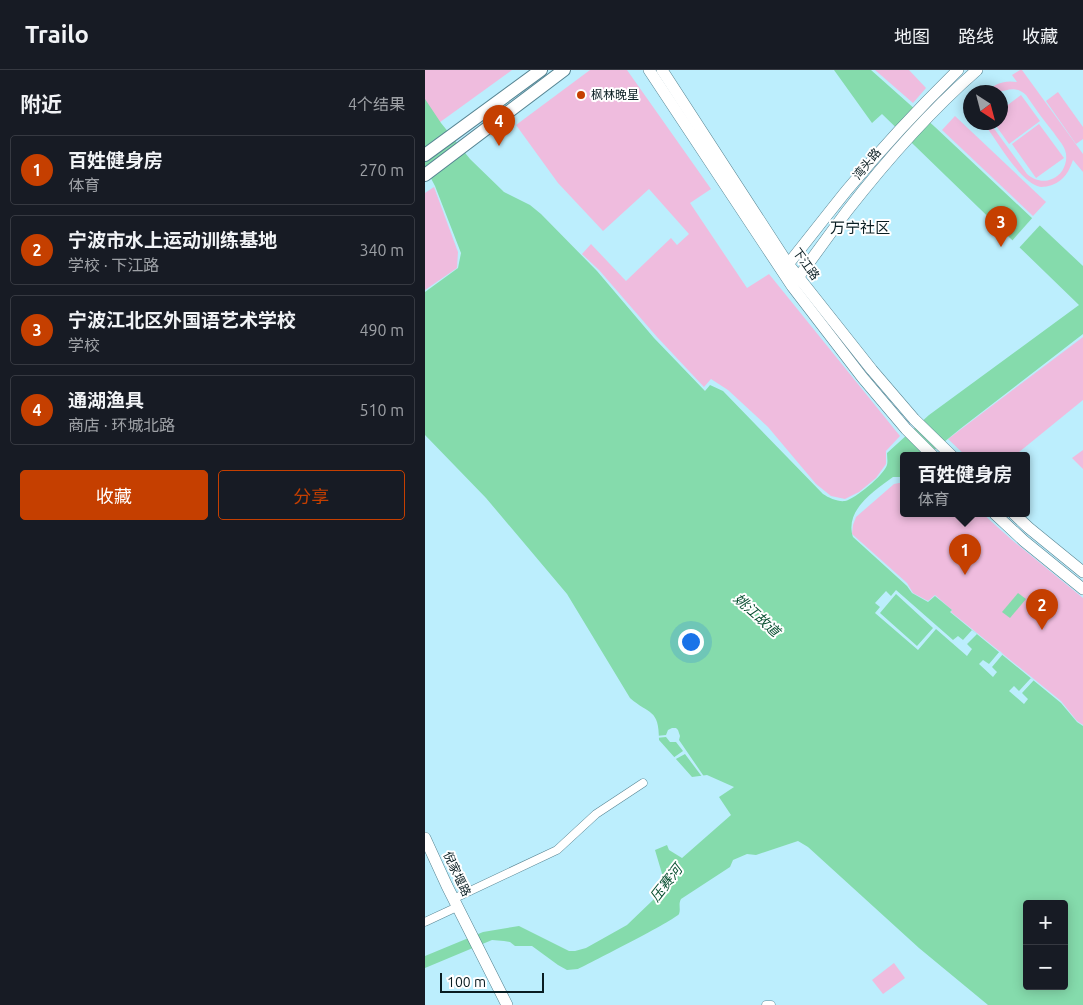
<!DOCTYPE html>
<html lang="zh">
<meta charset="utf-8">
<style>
:root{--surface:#171b24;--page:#20242c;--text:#f1f3f6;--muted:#9ea1a6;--line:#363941;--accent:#c53f00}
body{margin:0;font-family:Ubuntu,"Noto Sans SC",sans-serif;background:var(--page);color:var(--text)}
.controls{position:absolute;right:15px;bottom:15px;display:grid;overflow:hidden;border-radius:5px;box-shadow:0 2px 12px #0003}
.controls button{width:45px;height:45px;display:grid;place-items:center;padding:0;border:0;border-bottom:1px solid var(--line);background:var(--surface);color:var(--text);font:25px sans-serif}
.compass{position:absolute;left:538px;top:15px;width:45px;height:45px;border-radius:50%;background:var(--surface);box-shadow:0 2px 12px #0003;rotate:144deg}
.scale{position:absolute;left:15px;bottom:12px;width:104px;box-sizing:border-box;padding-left:5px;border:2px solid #091d22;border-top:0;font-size:14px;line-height:18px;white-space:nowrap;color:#091d22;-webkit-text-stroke:4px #fff;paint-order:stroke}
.you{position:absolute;left:265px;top:571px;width:18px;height:18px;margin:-12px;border:4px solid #fff;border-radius:50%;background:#1a73e8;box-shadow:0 0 0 8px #1a73e833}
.badge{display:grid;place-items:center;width:32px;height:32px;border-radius:50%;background:var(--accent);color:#fff;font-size:16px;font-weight:700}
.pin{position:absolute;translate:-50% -41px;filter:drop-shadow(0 1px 2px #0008)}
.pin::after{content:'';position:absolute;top:26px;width:18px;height:15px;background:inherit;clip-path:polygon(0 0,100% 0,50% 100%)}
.popup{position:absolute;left:475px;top:382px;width:130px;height:65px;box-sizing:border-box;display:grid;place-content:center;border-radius:5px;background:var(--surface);filter:drop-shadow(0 1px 4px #0005);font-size:16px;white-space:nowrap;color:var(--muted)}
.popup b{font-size:19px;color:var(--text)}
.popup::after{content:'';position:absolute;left:50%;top:100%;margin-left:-10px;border:10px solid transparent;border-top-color:var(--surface)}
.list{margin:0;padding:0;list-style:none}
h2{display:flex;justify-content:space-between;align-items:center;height:65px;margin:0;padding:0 20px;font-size:21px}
h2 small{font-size:16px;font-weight:400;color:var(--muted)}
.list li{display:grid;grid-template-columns:32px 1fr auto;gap:15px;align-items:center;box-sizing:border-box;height:70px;margin:0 10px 10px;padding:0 10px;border:1px solid var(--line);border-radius:5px}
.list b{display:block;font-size:19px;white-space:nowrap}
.list p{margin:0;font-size:16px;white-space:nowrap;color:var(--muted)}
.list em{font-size:16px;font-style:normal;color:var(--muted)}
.actions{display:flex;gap:10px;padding:15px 20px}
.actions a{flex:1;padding:11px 0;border:1px solid var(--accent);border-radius:5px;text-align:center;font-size:18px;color:var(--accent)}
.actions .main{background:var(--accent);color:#fff}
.map{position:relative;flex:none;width:658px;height:935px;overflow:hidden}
header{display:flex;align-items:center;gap:30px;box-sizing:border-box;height:70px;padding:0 25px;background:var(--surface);border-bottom:1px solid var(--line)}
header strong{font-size:24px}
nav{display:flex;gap:28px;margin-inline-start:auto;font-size:18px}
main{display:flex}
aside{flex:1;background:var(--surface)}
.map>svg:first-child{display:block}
.green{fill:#efbcde}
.water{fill:#85dbac;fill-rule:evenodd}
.pier{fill:#bceefd;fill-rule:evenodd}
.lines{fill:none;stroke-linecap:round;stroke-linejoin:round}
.street-casing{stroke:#568492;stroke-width:9}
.secondary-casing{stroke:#568492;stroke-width:12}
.primary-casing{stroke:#568492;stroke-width:14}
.street{stroke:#fff;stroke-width:8}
.secondary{stroke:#fff;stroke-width:11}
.primary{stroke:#fff;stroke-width:12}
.poi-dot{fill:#c53f00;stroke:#fff;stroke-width:2}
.labels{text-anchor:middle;stroke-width:4;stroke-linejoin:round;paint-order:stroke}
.poi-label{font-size:12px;fill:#091d22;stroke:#fff;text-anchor:start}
.street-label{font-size:12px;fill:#091d22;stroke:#fff}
.water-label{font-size:14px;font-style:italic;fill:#094f31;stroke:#fff}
.quarter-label{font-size:15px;fill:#091d22;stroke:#fff}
</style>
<header>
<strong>Trailo</strong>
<nav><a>地图</a><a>路线</a><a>收藏</a></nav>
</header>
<main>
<aside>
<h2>附近<small>4个结果</small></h2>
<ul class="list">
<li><span class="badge">1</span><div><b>百姓健身房</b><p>体育</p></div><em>270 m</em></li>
<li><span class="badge">2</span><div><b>宁波市水上运动训练基地</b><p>学校 · 下江路</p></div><em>340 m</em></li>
<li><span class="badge">3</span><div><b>宁波江北区外国语艺术学校</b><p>学校</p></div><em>490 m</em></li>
<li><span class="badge">4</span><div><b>通湖渔具</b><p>商店 · 环城北路</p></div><em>510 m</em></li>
</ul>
<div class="actions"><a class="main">收藏</a><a>分享</a></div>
</aside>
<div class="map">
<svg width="658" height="935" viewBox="0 0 658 935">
<rect width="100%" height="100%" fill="#bceefd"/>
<g class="green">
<polygon points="0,0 87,0 0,63"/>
<polygon points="165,0 202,0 286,119 265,133 322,218 344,204 475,366 461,381 461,394 451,408 434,422 420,429 406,426 391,414 343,357 303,320 286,309 279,317 232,267 174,200 157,184 166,174 201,211 246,168 252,175 264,164 224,119 178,161 133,113 91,55"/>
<polygon points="450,0 484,0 501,18 488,33"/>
<path d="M 595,0 L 597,0 L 658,84 L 658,102 L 648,90 C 644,101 640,110 627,115 C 624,116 619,117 616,117 C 597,115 573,72 562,58 L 559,53 L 565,53 L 602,104 C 609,110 618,113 627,109 C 638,105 644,91 640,80 C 638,74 632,68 629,63 C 619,51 610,38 601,25 C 590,15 583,21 571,22 C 568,23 565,22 562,22 C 570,13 580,10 592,12 L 587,5 Z"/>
<polygon points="633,22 658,57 658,69 651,74 621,31"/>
<polygon points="596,25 615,51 584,74 569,53 576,52 576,40"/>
<polygon points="530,46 621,132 608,146 517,60"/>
<polygon points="614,54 639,88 611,108 587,74"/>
<polygon points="9,117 33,182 32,198 0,220 0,123"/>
<polygon points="658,267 658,330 589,386 541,386 523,369"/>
<polygon points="658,380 658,399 647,388"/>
<polygon points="474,413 479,413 479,444 558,444 587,470 658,528 658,655 652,651 636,631 526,542 527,540 510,525 503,531 488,523 482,513 427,464 428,455 431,447 469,414"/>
<polygon points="469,893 480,908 458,924 447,910"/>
</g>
<g class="water">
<path d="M 409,0 L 446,0 L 510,57 L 658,196 L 658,264 L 535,359 L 502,386 L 479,386 L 479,405 L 477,407 L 468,407 C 450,420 419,440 428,467 L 482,516 L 487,523 L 503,532 L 510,526 L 527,540 L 525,542 L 636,633 L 652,652 L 658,656 L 658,935 L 563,935 L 494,878 L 383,777 L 373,771 L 331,785 L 322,784 L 308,790 L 305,797 L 256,829 C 253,834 256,839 254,844 C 250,850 165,893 153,899 L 142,900 L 133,895 L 107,876 L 90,876 L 85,872 L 79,871 L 67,870 L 0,898 L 0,886 L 58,862 L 94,856 L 144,881 L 150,881 L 161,878 L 202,855 L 228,830 L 239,817 L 238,807 L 230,780 L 242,775 L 244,780 L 257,788 L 306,745 L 294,727 L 309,717 L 282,705 L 267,707 L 234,670 C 234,638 224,645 205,628 L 142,524 L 61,428 L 0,365 L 0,222 L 33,198 L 36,183 L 10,116 L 0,97 L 0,29 L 16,53 L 45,89 L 79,122 L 105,135 L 116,144 L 172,201 L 229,268 L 280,321 L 285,315 L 298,321 L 398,424 C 404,428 413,432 420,431 C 430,429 459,405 462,395 C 463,391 462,387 462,383 L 504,345 L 654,235 L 457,44 L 447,53 ZM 602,834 L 639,834 L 639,916 L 602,916 Z"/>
<polygon points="593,523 601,529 585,548 577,542"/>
</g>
<g class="pier">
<polygon points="609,146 617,153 593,179 586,172"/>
<path d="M 471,520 L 528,570 L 533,566 L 538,570 L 547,560 L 552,564 L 542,574 L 547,579 L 542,586 L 511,559 L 493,580 L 450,543 L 455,537 L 450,533 L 461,521 L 466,526 ZM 471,524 L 508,558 L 492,576 L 455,543 Z"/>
<polygon points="575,581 578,584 567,597 572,602 568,607 554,594 558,590 564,594"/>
<polygon points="606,608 609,610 597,623 603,629 599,634 584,621 589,616 594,621"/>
<polygon points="247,658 251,658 253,660 255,666 254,670 280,708 278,708 260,684 249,690 248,688 258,681 251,672 245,672 241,667 231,668 231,666 241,665 243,660"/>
</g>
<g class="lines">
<g class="street-casing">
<g id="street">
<polyline points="28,829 132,780 171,744 218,713"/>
<polyline points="0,852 32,837"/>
<polyline points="341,935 346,935"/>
</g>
</g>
<g class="secondary-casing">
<g id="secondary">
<polyline points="224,0 367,216 437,307 481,359 508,386"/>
<polyline points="237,0 363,194 447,300 489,349 527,386"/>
<path d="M 360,198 C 381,172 401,146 422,120 C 457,78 494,38 533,0"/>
<path d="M 369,213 C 387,189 404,165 422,141 C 461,91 504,42 552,0"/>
<polyline points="570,444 599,471 658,519"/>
<polyline points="589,444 604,458 658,502"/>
<polyline points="0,768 22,816 82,935"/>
</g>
</g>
<g class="primary-casing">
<g id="primary">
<polyline points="0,85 116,0"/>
<polyline points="0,105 139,0"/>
</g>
</g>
<use href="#street" class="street"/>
<use href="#secondary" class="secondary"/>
<use href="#primary" class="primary"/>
</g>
<circle class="poi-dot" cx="156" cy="25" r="5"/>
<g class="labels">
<g class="poi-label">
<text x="166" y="29">枫林晚星</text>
</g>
<g class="street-label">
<text transform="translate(442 94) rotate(-51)" y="4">湾头路</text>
<text transform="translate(381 194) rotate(54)" y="4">下江路</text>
<text transform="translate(32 804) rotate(65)" y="4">倪家堰路</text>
</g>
<g class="water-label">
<text transform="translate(332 545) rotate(42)" y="5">姚江故道</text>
<text transform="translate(241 813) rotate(-52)" y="5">压赛河</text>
</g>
<g class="quarter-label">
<text x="435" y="163">万宁社区</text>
</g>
</g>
</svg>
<div class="controls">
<button>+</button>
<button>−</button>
</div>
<svg class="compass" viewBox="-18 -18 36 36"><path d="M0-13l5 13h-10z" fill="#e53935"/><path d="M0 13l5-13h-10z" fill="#9ea1a6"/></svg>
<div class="scale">100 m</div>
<div class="you"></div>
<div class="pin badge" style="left:540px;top:505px">1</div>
<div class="popup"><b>百姓健身房</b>体育</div>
<div class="pin badge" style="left:617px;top:560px">2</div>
<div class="pin badge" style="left:576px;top:177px">3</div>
<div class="pin badge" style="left:74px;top:76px">4</div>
</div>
</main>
